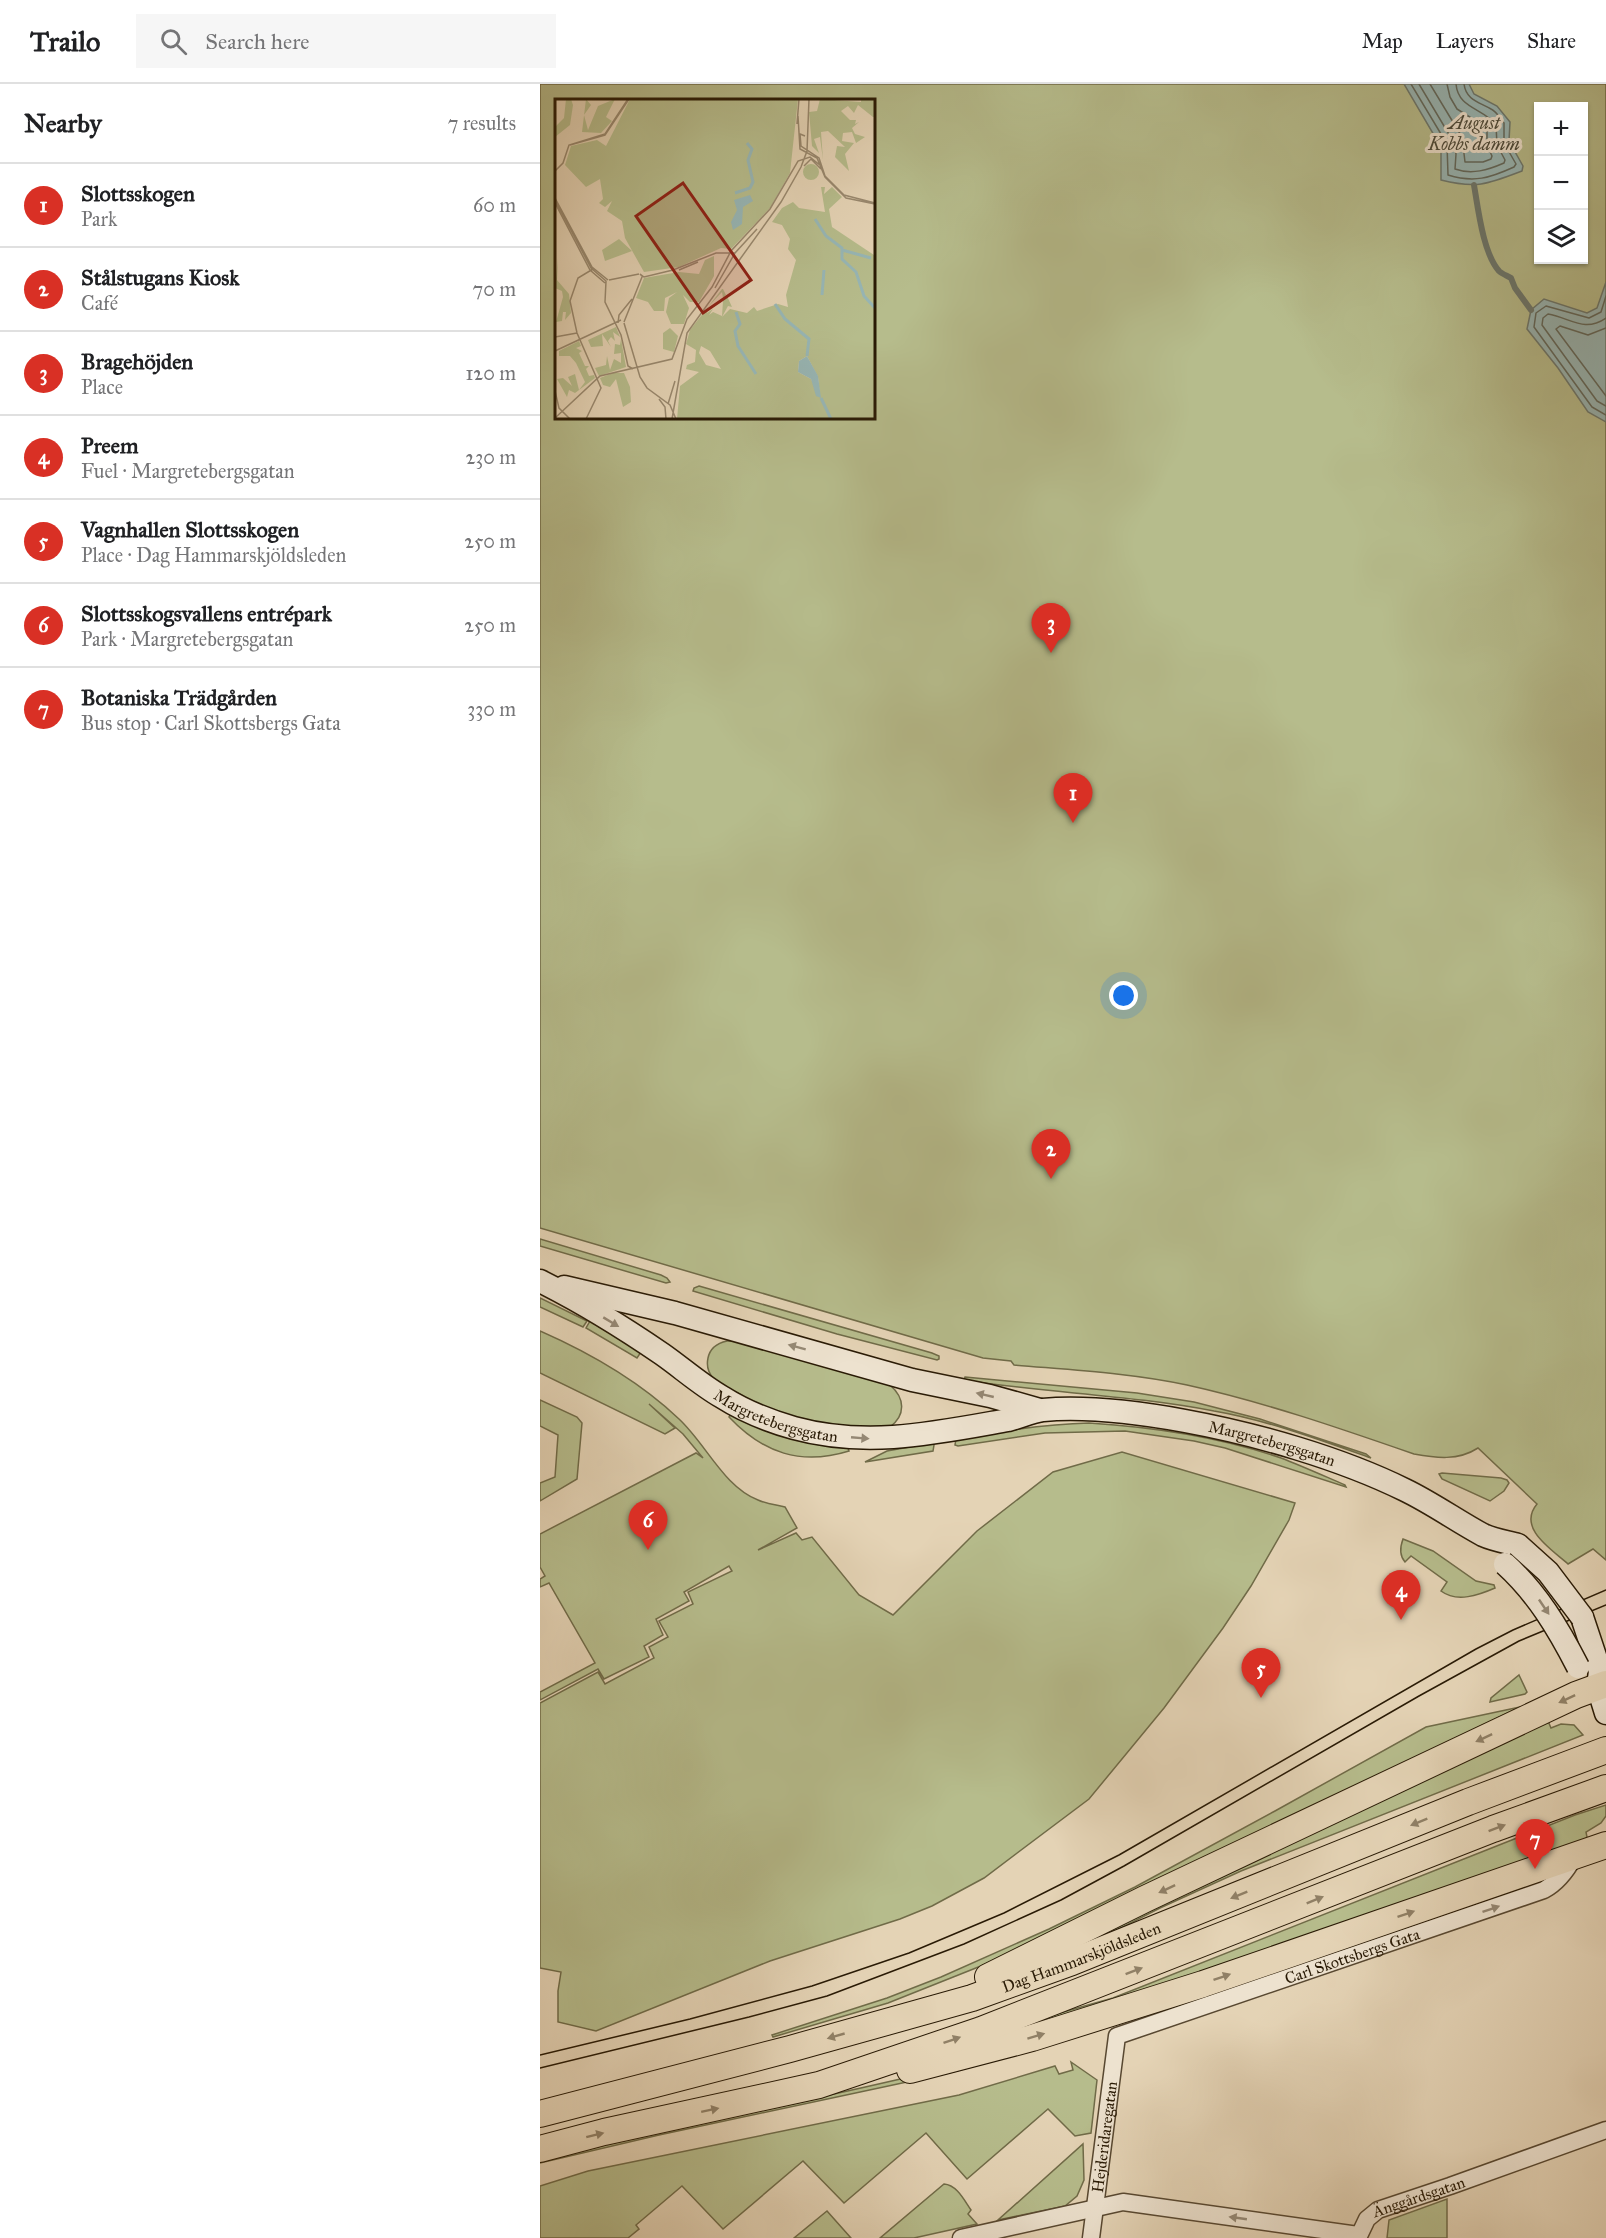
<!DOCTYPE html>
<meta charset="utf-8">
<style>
:root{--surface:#fff;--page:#f6f6f6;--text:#202124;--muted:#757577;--line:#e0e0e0;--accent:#d93025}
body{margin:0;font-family:"IM FELL Great Primer",serif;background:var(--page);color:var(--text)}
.controls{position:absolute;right:18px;top:18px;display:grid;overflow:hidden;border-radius:0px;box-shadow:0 2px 4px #0004}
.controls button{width:54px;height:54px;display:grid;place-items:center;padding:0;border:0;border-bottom:2px solid var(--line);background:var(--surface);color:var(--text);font:30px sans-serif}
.you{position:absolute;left:584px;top:912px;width:21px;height:21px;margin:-15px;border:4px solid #fff;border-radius:50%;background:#1a73e8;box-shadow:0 0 0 9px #1a73e833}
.badge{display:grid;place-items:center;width:39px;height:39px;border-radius:50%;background:var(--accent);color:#fff;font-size:20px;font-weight:700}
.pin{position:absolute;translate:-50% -50px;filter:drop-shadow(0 2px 3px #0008)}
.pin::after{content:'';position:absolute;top:32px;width:21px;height:18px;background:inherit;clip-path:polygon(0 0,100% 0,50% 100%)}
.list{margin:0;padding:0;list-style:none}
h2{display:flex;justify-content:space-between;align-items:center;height:78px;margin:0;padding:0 24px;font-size:26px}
h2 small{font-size:20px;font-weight:400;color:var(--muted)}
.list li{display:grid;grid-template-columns:39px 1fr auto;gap:18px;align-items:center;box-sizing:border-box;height:84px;padding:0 24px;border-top:2px solid var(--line)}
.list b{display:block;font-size:22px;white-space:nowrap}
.list p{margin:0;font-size:20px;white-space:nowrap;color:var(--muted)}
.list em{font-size:20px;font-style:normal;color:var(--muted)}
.icon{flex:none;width:33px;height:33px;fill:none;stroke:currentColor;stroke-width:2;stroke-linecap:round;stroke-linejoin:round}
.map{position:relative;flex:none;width:1066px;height:2154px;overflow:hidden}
header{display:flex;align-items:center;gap:36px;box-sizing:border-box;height:84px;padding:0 30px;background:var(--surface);border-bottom:2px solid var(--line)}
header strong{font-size:28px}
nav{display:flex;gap:33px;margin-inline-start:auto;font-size:21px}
.search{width:420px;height:54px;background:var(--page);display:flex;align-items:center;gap:15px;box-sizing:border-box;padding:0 21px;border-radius:0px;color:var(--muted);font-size:22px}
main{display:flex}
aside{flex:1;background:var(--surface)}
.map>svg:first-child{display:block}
.green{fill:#b6bc8c;stroke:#706b48;stroke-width:1.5;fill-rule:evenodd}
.water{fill:#97b6b5;stroke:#6b786f;stroke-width:1.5}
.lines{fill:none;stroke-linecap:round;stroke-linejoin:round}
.shore{stroke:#60685d;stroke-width:1.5}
.stream{stroke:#6b786f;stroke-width:6}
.street-casing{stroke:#584831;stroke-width:19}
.secondary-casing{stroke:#291a05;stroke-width:25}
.primary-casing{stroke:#291a05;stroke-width:28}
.street{stroke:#ede2cf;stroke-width:16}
.secondary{stroke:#ede2cf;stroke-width:22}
.primary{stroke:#e4d3b5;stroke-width:26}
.tram{stroke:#291a05;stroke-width:1.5}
.secondary-bridge-casing{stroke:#291a05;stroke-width:25;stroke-linecap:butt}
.secondary-bridge{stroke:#ede2cf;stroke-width:22}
.oneway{fill:#958874}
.oneway2{fill:#908066}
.labels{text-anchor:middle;stroke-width:6;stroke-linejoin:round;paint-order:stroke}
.street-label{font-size:16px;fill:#291a05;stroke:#ede2cf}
.water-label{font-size:18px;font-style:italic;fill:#4a493a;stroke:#ede2cf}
.inset-river{fill:none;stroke:#97b6b5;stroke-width:3}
.inset-road{fill:none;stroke:#99896f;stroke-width:1.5}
.view{fill:#8f2418;fill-opacity:0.15;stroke:#8f2418;stroke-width:3}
.inset-edge{fill:none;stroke:#291a05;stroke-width:3}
</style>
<header>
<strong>Trailo</strong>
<div class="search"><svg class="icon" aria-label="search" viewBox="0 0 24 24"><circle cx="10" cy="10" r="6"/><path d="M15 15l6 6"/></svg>Search here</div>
<nav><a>Map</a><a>Layers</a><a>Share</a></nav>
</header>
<main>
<aside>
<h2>Nearby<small>7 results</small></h2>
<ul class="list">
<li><span class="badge">1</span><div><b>Slottsskogen</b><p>Park</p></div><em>60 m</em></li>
<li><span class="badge">2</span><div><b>Stålstugans Kiosk</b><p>Café</p></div><em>70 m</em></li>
<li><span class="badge">3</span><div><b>Bragehöjden</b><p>Place</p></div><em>120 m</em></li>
<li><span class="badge">4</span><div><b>Preem</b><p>Fuel · Margretebergsgatan</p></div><em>230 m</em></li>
<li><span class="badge">5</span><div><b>Vagnhallen Slottsskogen</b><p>Place · Dag Hammarskjöldsleden</p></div><em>250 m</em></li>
<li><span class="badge">6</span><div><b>Slottsskogsvallens entrépark</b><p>Park · Margretebergsgatan</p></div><em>250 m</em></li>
<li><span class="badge">7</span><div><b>Botaniska Trädgården</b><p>Bus stop · Carl Skottsbergs Gata</p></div><em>330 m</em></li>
</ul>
</aside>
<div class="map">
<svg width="1066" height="2154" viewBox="0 0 1066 2154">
<rect width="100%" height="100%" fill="#e4d3b5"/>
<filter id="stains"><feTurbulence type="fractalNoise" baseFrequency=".00333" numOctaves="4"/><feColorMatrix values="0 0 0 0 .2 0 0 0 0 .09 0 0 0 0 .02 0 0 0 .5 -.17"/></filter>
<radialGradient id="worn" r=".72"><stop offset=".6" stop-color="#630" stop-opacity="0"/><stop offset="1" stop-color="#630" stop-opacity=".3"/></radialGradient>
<g class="green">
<path d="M 0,0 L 1066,0 L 1066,1476 L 1053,1465 L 1028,1480 C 1011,1465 977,1444 997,1420 L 938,1364 C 918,1377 896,1374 874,1370 C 799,1344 724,1318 647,1301 C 590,1289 532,1286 474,1281 L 471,1277 L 443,1274 L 0,1144 ZM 16,16 L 333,16 L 333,333 L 16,333 ZM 999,22 L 1044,22 L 1044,176 L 999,176 Z"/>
<polygon points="0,1155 121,1191 127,1194 130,1198 126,1199 0,1162"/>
<polygon points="159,1202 392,1269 399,1272 399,1275 397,1276 297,1250 153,1207 154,1204"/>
<polygon points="0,1214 47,1237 43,1243 0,1223"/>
<polygon points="50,1237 101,1268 97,1274 46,1244"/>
<path d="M 0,1247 C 50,1269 99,1297 139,1335 C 166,1360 184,1403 218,1416 C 227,1420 237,1421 245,1423 L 257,1444 L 218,1466 L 256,1449 L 262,1456 L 272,1453 L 319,1511 L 353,1531 L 437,1447 L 513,1388 L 582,1368 L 755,1419 L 749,1436 L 711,1502 L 683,1544 L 624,1624 L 549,1715 L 444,1794 L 392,1822 L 360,1835 L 230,1877 L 56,1947 L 18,1938 L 18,1907 L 21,1888 L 0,1884 L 0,1619 L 58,1588 L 65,1600 L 114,1574 L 109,1563 L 128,1553 L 119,1537 L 153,1520 L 148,1508 L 192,1487 L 189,1482 L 144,1508 L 149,1517 L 116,1535 L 123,1551 L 104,1562 L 109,1573 L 64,1595 L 58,1585 L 0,1616 L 0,1608 L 55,1579 L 9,1499 L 0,1503 L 0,1495 L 5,1492 L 0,1483 L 0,1450 L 156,1369 L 163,1374 L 143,1350 L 109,1320 L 135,1344 L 125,1350 L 0,1289 Z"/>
<path d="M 187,1257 L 197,1257 L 350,1301 C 365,1314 366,1331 350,1343 C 296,1346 240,1335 194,1307 C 180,1300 164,1293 168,1274 C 170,1264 178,1259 187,1257 Z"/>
<path d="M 425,1293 L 597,1309 L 654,1318 L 720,1335 L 826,1370 L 831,1374 C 780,1356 727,1336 674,1327 C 591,1311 507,1309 424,1296 Z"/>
<polygon points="0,1316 37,1333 42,1339 37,1395 0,1417 0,1399 15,1393 18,1351 0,1342"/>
<path d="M 191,1330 C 229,1349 265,1362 308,1364 L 309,1367 C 261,1382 223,1369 189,1333 Z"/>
<path d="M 549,1339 C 613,1343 680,1353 741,1374 C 762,1382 784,1392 805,1401 L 806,1403 L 685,1364 L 654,1357 L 585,1347 L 505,1349 L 418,1362 L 415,1361 L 416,1355 C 460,1347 504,1340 549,1339 Z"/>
<polygon points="392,1359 394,1361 393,1367 325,1378 347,1367"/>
<polygon points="902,1389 961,1394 967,1396 969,1399 964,1407 950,1417 902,1395 899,1390"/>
<path d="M 863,1455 L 893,1467 L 936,1497 L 954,1501 L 955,1504 C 939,1511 917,1519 901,1507 L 907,1498 L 871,1472 L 865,1478 C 859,1471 860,1463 863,1455 Z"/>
<polygon points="979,1591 987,1608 985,1610 950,1618 951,1614"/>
<polygon points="980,1623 466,1872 348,1919 233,1953 232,1951 347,1914 401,1893 509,1845 595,1803 735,1727 886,1643"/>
<polygon points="1008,1637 1011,1644 1021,1640 1034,1641 1043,1651 701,1787 620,1824 575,1847 571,1845"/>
<polygon points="1066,1721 1066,1732 1061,1739 1046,1748 1047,1753 1044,1757 609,1909 505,1939 502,1934 573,1914 1035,1731"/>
<path d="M 449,1974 L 450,1978 L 409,1989 L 119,2051 L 0,2079 L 0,2075 C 150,2040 300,2011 449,1974 Z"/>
<polygon points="531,1978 557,1996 551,2049 535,2052 508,2025 427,2095 386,2049 304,2119 263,2077 183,2145 142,2102 96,2141 99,2145 88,2154 0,2154 0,2102 48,2087 419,2011 515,1982 519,1990 533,1986"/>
<polygon points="543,2060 544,2096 537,2112 525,2122 458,2136"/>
<path d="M 404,2100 C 417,2101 424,2116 431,2126 L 428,2130 L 437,2140 L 374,2154 L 340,2154 Z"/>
<polygon points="907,2115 907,2154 847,2154 849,2136"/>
<polygon points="287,2127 311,2154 254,2154"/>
</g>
<g class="water">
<path d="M 864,0 L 929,0 L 934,10 L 957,22 L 970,38 L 969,57 L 983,82 L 982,87 C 948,100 937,105 901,96 L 901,63 Z"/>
<polygon points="1066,198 1066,338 1048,328 1018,284 987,245 991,226 1004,215 1047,229 1057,224"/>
</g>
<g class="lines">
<g class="shore">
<path d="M 871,0 L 907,60 L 908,91 C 934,99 950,94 974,83 L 976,80 L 964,59 L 964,39 C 960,34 956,27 951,25 C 939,18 926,16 924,0"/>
<path d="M 879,0 L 913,57 L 916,70 L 915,85 C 932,91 948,86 964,79 L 965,76 L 957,61 L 956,41 C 944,24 918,25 916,0"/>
<polyline points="890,0 922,53 925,78 943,78 951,75 952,72 947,61 947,44 917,25 910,13 907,0"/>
<polyline points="1066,212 1061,228 1049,234 1006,222 996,229 994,243 1052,323 1066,331"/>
<path d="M 1066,234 C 1044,249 1031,234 1008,230 L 1003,234 L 1002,241 L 1057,317 L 1066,322"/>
<polyline points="1066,244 1048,251 1020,242 1016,245 1066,312"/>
</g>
<path class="stream" d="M 934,101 C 938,124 943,169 959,187 C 962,190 968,192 971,194 L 975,204 L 991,226"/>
<g class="street-casing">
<g id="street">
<polyline points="421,2154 583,2118 818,2151"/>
<path id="s1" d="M 551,2154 L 577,1952 L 1004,1806 C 1017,1799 1027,1786 1034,1773"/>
<path id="s2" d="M 818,2154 L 827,2135 L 838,2126 L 910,2102 L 1066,2046"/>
</g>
</g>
<g class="secondary-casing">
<g id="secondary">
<path id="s3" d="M 0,1197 C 42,1218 84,1244 122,1270 C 142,1284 161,1301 182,1313 C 204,1327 229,1337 254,1344 C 327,1364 395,1349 468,1336 C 480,1333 491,1328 503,1326 C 548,1322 601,1329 645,1337 C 716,1350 800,1374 865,1406 C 892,1419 917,1437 943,1451 C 954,1456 967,1458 978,1461"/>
<polyline points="24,1203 135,1229 372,1296 450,1312 500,1326"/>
<polyline points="1042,1533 1060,1587 1058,1603 1066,1629"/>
</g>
</g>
<g class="primary-casing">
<g id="primary">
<polyline points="448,1893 605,1815 1036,1611 1066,1600"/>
<polyline points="370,1986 492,1954 663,1900 1066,1761"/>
<path id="s4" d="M 0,2030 L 250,1965 L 432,1914 L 532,1878 L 928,1718 L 1066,1666"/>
<polyline points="0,2065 64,2048 279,2001 441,1946 953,1745 1066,1704"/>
</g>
</g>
<use href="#street" class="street"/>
<use href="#secondary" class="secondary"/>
<use href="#primary" class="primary"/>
<g class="tram">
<polyline points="0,1971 150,1935 272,1902 369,1869 464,1829 579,1771 936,1565 973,1546 1066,1506"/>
<polyline points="0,1984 209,1933 287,1912 424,1860 521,1816 584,1782 879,1612 979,1557 1066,1521"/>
</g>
<g class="secondary-bridge-casing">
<g id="secondary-bridge">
<polyline points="978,1461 1008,1488 1042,1533"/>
<path d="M 965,1480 C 997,1509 1018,1544 1038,1583"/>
</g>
</g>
<use href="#secondary-bridge" class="secondary-bridge"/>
</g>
<defs><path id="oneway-solid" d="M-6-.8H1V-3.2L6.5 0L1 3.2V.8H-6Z" transform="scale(1.5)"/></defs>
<g class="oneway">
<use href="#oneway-solid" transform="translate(71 1238) rotate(31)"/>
<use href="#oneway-solid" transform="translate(257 1263) rotate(-165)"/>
<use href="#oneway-solid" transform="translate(445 1311) rotate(-167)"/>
<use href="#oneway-solid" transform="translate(320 1354) rotate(5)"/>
<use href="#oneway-solid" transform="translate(1004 1523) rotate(56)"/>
<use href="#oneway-solid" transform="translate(951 1825) rotate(-19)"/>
<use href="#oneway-solid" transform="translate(698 2134) rotate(-172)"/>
</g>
<g class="oneway2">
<use href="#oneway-solid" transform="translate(1027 1615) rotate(155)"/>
<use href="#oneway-solid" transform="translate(944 1654) rotate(155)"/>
<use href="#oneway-solid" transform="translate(879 1738) rotate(158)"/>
<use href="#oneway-solid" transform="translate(957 1744) rotate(-21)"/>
<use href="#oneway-solid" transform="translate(627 1805) rotate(155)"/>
<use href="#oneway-solid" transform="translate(699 1811) rotate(158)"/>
<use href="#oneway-solid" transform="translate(775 1816) rotate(-22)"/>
<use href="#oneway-solid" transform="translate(866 1830) rotate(-19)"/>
<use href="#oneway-solid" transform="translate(594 1887) rotate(-21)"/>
<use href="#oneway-solid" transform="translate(682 1893) rotate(-19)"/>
<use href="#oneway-solid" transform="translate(296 1952) rotate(164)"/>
<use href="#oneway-solid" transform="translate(496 1952) rotate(-17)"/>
<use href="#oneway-solid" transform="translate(412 1956) rotate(-19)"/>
<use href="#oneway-solid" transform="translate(170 2026) rotate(-12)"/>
<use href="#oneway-solid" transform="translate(55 2051) rotate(-14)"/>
</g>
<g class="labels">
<g class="street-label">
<text dy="6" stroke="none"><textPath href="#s3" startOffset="274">Margretebergsgatan</textPath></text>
<text dy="6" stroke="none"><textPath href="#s3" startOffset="780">Margretebergsgatan</textPath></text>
<text dy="6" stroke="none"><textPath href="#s1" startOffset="452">Carl Skottsbergs Gata</textPath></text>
<text dy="6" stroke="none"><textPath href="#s4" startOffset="564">Dag Hammarskjöldsleden</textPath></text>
<text dy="6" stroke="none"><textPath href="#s1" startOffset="102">Hejderidaregatan</textPath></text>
<text dy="6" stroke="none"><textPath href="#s2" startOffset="78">Änggårdsgatan</textPath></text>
</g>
<g class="water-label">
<text x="934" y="45">August<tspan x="934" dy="21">Kobbs damm</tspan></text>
</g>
</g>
<g transform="translate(15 15)">
<rect width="320" height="320" fill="#e4d3b5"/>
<path d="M 11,0 L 16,0 L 18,6 L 15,26 L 0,38 L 0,28 L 9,19 ZM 31,0 L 36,6 L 29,16 L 33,31 L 43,7 L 60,0 L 51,18 L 57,22 L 46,34 L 27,33 ZM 75,0 L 243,0 L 235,74 L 215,109 L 176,150 L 166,149 L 124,168 L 89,173 L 70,139 L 67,122 L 52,112 L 57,102 L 50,108 L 44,104 L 48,100 L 45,80 L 31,88 L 10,66 L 16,47 L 42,41 L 51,47 ZM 265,0 L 306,3 L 306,0 L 319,0 L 319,18 L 318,18 L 303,6 L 299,14 L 293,7 L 286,12 L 295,21 L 301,21 L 300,25 L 304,23 L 297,29 L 300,35 L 310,38 L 301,44 L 297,33 L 288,34 L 287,42 L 299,44 L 290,55 L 294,72 L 280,58 L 282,47 L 290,48 L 273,32 L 266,33 L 268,61 L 265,38 L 259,40 L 264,54 L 257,47 L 254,13 L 262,12 ZM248 73a8 8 0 1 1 16 0a8 8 0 1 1-16 0ZM 266,88 L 270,88 L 269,95 L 277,88 L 287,98 L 274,110 L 277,128 L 319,156 L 319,319 L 122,320 L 125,287 L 144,273 L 131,270 L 132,266 L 140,263 L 141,251 L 131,245 L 135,231 L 167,190 L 168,190 L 171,196 L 168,199 L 167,193 L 153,208 L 152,214 L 158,210 L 154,216 L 158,213 L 167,217 L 168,202 L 172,197 L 177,208 L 173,207 L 167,218 L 175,210 L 192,214 L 199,208 L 202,212 L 223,205 L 233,208 L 231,196 L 241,161 L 233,150 L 235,140 L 227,126 L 217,123 L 227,109 L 238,103 L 244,109 L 270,113 ZM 146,247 L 155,252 L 166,270 L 151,266 L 144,254 ZM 252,257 L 263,278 L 265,297 L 256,280 L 243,273 L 244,262 ZM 64,140 L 77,152 L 50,162 L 47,151 ZM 159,157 L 159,177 L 144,203 L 135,203 L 128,196 L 134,209 L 129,225 L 116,225 L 111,213 L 114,199 L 122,193 L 110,199 L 109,212 L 99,212 L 93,203 L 81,199 L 89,179 L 124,173 L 144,175 L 150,161 ZM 3,159 L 2,181 L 14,195 L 16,214 L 10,221 L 11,213 L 8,213 L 7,222 L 1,223 L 8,198 L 7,192 L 0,189 ZM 61,228 L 65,238 L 58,233 L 60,242 L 56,238 L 53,242 L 56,248 L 47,235 L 48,247 L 36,248 L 33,241 ZM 115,229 L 123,237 L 119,253 L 108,250 L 108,234 ZM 66,240 L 71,268 L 44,277 L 40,269 L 51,266 L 52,257 L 55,271 L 59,260 L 66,264 L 66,254 L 59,255 L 60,245 L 65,246 ZM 24,242 L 26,247 L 21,249 L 27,252 L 24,254 L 30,267 L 34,267 L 31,270 L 34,277 L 39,276 L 40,279 L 20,294 L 14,291 L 12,298 L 2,280 L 8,279 L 17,287 L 13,278 L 20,275 L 24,291 L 30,283 L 21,264 L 15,257 L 4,257 L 4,252 ZM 58,274 L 69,274 L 75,288 L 76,303 L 68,308 L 61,280 L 55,288 L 48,286 L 45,279 Z" fill="#b6bc8c" fill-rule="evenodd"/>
<path d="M 195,96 L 198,102 L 188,108 L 187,125 L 178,131 L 176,123 L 182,111 L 179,101 ZM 252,257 L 263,277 L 266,299 L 261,297 L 256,280 L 243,273 L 244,262 Z" fill="#97b6b5"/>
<path class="inset-river" d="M 180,94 L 195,89 L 198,83 L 193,61 L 197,50 L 192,44M 260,120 L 271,137 L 287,149 L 287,160 L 301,173 L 309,197 L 320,209M 287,151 L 316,159M 267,196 L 269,171M 220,205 L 230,220 L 254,240 L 252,257M 181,213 L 185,225 L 180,232 L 183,247 L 201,275M 266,299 L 276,320"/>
<path class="inset-road" d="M 243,17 L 245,50 L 262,59 L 270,78 L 291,99 L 320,105M 242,25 L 244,0M 250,37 L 245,35 L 246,47 L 264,59 L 270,77 L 289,96 L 320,104M 15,46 L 50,36 L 74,0M 249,67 L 256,60 L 266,70M 0,72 L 8,64 L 14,46 L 50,35 L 73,0M 0,99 L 37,168 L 53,181M 0,101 L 36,169 L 51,182 L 50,203 L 66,236 L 73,267 L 78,270M 0,104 L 35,171 L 50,184M 124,171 L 143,163M 88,178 L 85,175 L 89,178 L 118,171 L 161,154 L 180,154M 54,181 L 84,175M 160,189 L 180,154 L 202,130M 69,223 L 87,178M 63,224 L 64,216 L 77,200M 69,224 L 85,278 L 92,289 L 115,306 L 121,320M 0,238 L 22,234M 0,252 L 66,221M 0,292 L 4,309 L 15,320M 104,300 L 110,308 L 111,320M 113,305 L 120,282M 0,319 L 45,277 L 117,260 L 132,220 L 157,188 L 176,152 L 215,110 L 243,62 L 255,58 L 266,67M 31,320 L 46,289 L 22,234 L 15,202 L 23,179 L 38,170M 117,320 L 132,234 L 226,103 L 246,68 L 252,52 L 254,0"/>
<path class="view" d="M 128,84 L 196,181 L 148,214 L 81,117 Z"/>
<rect width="320" height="320" class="inset-edge"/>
</g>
<rect width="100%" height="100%" filter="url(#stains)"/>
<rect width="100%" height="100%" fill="url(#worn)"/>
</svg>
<div class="controls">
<button>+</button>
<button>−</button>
<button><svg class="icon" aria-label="layers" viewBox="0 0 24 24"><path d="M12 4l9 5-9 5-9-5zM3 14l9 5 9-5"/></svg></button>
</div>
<div class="you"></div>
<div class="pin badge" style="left:533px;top:739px">1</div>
<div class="pin badge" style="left:511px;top:1095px">2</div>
<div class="pin badge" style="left:511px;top:569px">3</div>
<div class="pin badge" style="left:861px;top:1536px">4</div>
<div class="pin badge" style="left:721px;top:1614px">5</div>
<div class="pin badge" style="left:108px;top:1466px">6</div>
<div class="pin badge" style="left:995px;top:1785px">7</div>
</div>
</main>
